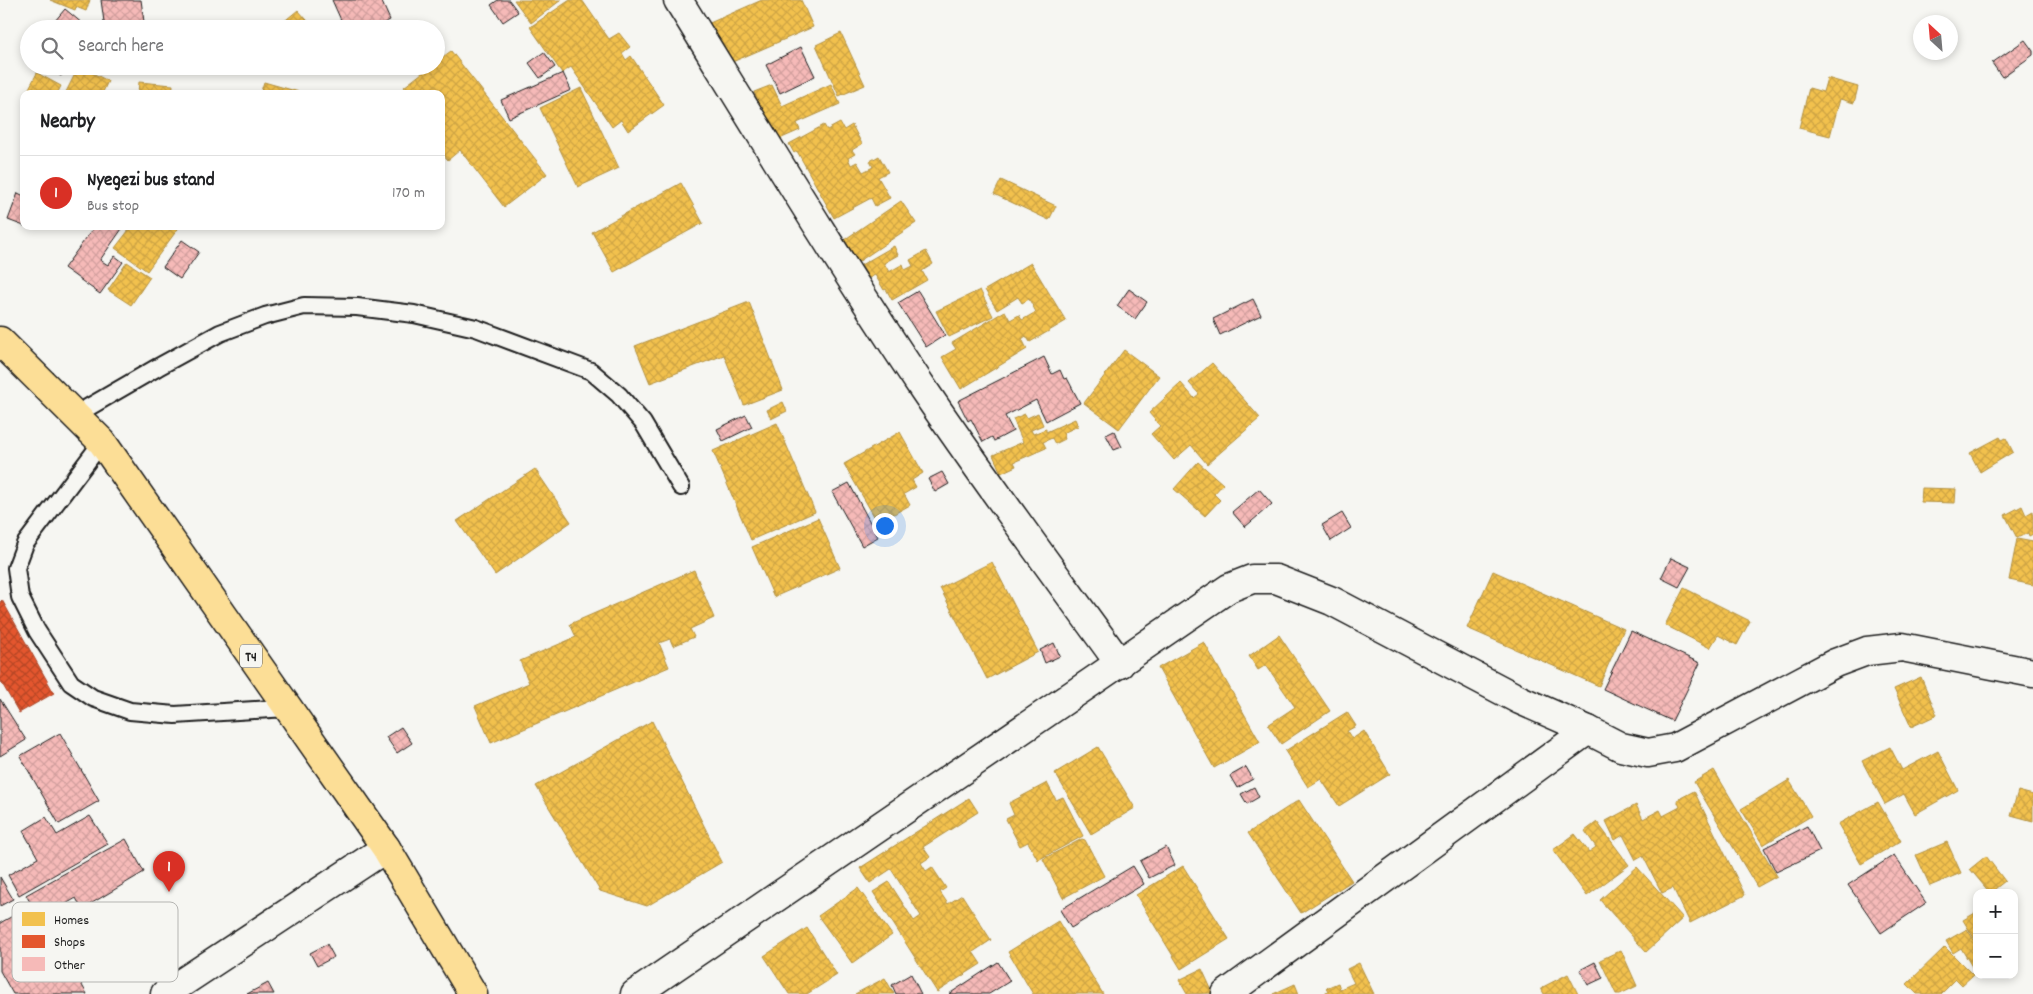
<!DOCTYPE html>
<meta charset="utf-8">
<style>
:root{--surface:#fff;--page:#f2f2f2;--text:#202124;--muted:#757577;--line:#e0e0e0;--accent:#d93025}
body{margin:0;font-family:Dekko,sans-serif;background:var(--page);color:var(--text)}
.controls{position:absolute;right:15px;bottom:15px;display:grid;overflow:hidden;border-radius:10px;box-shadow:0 2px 8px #0003}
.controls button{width:45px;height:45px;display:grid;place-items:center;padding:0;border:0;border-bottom:1px solid var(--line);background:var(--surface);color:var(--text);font:25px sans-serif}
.compass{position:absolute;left:1913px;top:15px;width:45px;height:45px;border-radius:50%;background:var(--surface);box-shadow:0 2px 8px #0003;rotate:334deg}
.you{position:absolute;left:884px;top:525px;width:18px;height:18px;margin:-12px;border:4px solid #fff;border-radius:50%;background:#1a73e8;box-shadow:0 0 0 8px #1a73e833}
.badge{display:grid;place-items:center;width:32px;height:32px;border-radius:50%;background:var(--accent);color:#fff;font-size:16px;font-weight:700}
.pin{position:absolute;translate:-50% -41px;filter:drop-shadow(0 1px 2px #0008)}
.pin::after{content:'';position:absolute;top:26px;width:18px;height:15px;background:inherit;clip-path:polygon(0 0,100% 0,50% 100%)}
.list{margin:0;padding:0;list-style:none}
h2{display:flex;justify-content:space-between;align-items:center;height:65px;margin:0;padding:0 20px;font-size:21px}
h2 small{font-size:16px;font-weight:400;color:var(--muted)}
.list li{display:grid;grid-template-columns:32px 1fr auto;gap:15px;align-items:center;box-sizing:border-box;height:75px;padding:0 20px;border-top:1px solid var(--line)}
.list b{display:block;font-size:19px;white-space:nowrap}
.list p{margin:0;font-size:16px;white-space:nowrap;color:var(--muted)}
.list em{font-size:16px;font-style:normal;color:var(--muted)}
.icon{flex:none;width:28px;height:28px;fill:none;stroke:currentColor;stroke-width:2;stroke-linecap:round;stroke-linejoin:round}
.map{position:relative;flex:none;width:2033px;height:994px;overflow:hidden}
.search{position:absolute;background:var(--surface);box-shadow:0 2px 8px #0003;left:20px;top:20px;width:425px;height:55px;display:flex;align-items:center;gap:12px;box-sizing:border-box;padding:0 18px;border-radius:28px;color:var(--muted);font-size:19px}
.panel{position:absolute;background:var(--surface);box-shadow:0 2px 8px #0003;left:20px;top:90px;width:425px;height:140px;border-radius:10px}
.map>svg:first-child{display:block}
.homes{fill:url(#homes-cross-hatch);stroke:#b2903f}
.shops{fill:url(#shops-cross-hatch);stroke:#a84529}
.building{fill:url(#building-cross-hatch);stroke:#1c1c1c}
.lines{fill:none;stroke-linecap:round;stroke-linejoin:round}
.lane-casing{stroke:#1c1c1c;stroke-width:20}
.street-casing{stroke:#1c1c1c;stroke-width:31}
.highway-casing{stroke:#1c1c1c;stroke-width:31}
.lane{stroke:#f6f6f2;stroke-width:16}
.street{stroke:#f6f6f2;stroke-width:28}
.highway{stroke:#fcde96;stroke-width:28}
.labels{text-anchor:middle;stroke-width:5;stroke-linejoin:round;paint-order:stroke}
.shield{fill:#f6f6f2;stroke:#5d5d5c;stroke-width:1}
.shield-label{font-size:14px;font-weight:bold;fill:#1c1c1c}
.key{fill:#f6f6f2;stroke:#b5b5b2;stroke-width:1}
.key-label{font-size:14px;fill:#1c1c1c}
</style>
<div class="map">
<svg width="2033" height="994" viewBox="0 0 2033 994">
<defs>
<pattern id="homes-cross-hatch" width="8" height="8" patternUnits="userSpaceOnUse" patternTransform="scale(1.25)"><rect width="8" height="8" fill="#f2c14e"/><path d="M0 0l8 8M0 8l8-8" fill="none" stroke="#cfa544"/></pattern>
<pattern id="shops-cross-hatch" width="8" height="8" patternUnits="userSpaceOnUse" patternTransform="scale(1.25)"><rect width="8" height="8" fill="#e4572e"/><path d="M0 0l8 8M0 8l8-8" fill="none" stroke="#b84726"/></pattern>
<pattern id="building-cross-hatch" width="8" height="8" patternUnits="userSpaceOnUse" patternTransform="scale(1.25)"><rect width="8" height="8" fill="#f6bab8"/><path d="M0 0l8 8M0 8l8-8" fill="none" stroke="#d29f9e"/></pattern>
</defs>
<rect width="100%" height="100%" fill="#f6f6f2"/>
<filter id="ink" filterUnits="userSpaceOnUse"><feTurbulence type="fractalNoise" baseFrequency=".02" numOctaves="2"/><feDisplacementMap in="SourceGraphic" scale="10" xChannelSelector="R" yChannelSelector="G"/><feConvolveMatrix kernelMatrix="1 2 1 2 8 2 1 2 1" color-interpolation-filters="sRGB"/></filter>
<g filter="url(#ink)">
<g class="homes">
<polygon points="50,0 90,0 86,11 76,7 75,10"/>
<polygon points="514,0 561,0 531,23"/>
<polygon points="570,0 582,0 609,39 619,33 630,47 622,53 626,60 631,56 664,105 628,131 621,120 612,127 571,67 562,73 530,27"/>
<polygon points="762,0 801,0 813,27 723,66 705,25"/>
<polygon points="298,10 315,29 277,29 276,28"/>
<polygon points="841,33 865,85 839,96 816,45"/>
<polygon points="451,51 547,174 504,207 460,150 448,160 441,152 441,94 410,94 404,87 431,66 436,66 436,62"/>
<polygon points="79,66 108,81 102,94 65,94"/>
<polygon points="37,73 61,86 57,94 26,94"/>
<polygon points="1827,78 1858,87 1854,103 1840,99 1830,136 1799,128 1809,88 1823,92"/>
<polygon points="139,82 173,85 172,94 138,94"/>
<polygon points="264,82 306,94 260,94"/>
<polygon points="831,84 840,104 797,123 800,130 775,141 754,92 772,85 782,106"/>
<polygon points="581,88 619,168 578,187 540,108"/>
<polygon points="840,123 844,130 852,125 862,144 852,150 855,154 848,158 851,165 857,162 863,172 873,167 870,161 879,156 888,172 878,177 890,198 875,206 871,198 834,218 797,151 794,153 789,144 824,125 827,130"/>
<polygon points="1001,180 1056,206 1049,220 994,194"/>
<polygon points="681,183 703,223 614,272 592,232"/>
<polygon points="901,201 916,223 858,262 844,240"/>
<polygon points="132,226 180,226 147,271 115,248"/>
<polygon points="894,246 898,255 884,263 889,272 903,264 905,270 913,266 910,260 926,251 933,264 922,271 927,280 892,300 886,289 884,290 875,275 869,278 861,265"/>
<polygon points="127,262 150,277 131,305 108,290"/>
<polygon points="1031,263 1066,321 1030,342 1026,336 1022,339 1027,349 961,389 942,357 956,349 952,343 1005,311 1010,320 1019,315 1022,320 1036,312 1029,299 1022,303 1018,297 997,310 985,290"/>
<polygon points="980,290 993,316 949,337 936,311"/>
<polygon points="749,302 783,390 744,405 724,355 650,383 635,346"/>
<polygon points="1124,350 1159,376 1119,429 1084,403"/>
<polygon points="1212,363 1260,418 1207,464 1191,445 1174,460 1151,434 1160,426 1149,413 1181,383 1194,398 1199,394 1189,383"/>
<polygon points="783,402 787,411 771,419 767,410"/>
<polygon points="1038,413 1043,425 1031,430 1033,434 1046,429 1046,432 1075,419 1078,426 1063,433 1065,439 1055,444 1052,438 1043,442 1046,448 1014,462 1016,466 1001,473 993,455 1023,442 1013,419 1025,414 1027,418"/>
<polygon points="777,423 815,512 751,540 713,451"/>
<polygon points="900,432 923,473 912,480 916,487 904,494 910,505 878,523 844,464"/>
<polygon points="2000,437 2002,440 2006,438 2013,452 1980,472 1970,453"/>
<polygon points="1198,462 1223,484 1214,494 1220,500 1205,516 1174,489"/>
<polygon points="535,469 571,522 495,575 457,521"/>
<polygon points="1922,488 1956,489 1955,503 1921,502"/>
<polygon points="2022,506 2026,515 2033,511 2033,534 2029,536 2028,533 2017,538 2005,515"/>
<polygon points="818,518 840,568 774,597 752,547"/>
<polygon points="2017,539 2033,542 2033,585 2009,580"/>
<polygon points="992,562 1038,652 987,679 940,588"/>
<polygon points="694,570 714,618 690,629 694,637 673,646 670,639 659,643 669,667 491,743 475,706 529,683 520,661 576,637 570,624"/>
<polygon points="1493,571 1624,629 1599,686 1467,628"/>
<polygon points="1684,588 1750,621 1737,645 1718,635 1710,648 1665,625"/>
<polygon points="1279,635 1330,711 1281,744 1268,725 1295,707 1266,665 1258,670 1249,656"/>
<polygon points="1204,642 1260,742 1214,768 1158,668"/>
<polygon points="1921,677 1937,715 1911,727 1894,689"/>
<polygon points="1347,712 1356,726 1347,731 1352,739 1364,731 1390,774 1339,806 1321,779 1308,787 1285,751"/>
<polygon points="652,721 722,862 647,906 600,891 536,786"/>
<polygon points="1098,747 1135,808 1091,834 1055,773"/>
<polygon points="1890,747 1902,770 1938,751 1958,790 1915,814 1904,794 1885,804 1862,761"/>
<polygon points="1714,770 1777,876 1757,887 1694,782"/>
<polygon points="1789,780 1811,816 1763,845 1741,809"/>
<polygon points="1047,783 1056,800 1063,797 1083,836 1038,860 1028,842 1020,846 1006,819 1014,815 1009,803"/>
<polygon points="1694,791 1745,895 1690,923 1673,888 1662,893 1643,856 1636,860 1623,835 1615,840 1606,821 1636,805 1643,819 1660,810 1663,816 1680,807 1677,800"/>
<polygon points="2018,791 2033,795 2033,821 2011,815"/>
<polygon points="969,798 978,812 923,847 930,857 921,863 926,871 932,867 946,888 940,892 948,904 962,895 991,940 973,952 981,964 937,992 873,892 889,882 914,921 921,916 891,869 870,883 860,868"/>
<polygon points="1299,800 1352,881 1301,913 1248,833"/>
<polygon points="1878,802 1901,841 1861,864 1838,824"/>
<polygon points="1597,822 1629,865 1587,896 1553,850 1575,834 1589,852 1596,847 1585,831"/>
<polygon points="1082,839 1085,840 1104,876 1063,898 1043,859"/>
<polygon points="1947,842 1961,873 1930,886 1916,855"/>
<polygon points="1986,856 2005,881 1990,893 1970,869"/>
<polygon points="1183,866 1229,939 1181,969 1136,895"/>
<polygon points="1637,867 1683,918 1646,952 1600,900"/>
<polygon points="858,888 892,935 852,963 818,916"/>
<polygon points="1977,912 1977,943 1963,920"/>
<polygon points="1058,921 1103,994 1033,994 1008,952"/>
<polygon points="807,928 837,975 807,994 789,994 764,956"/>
<polygon points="1967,929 1977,945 1977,968 1974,970 1961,948 1953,953 1946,941"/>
<polygon points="1945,947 1973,975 1962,985 1956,979 1941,994 1917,994 1907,984"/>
<polygon points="1621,950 1637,986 1620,994 1616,994 1600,960"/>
<polygon points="1359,963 1374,994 1324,994 1328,992 1326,988 1338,983 1340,989 1354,983 1347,969"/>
<polygon points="1202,969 1213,993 1187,994 1179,980"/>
<polygon points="1568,974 1578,994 1544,994 1541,988"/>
<polygon points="885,978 894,994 855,994"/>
<polygon points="1295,984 1299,994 1273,994"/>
</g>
<polygon class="shops" points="2,600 54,693 19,713 0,680 0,602"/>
<g class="building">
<polygon points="101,0 141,0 145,29 105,29"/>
<polygon points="332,0 381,0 390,20 371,29 345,29"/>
<polygon points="498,0 509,0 518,12 503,22 491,5"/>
<polygon points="65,9 89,29 50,29 49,28"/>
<polygon points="2025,40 2033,51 2033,55 2002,77 1992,63"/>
<polygon points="801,47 815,76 780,93 766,65"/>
<polygon points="544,52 555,67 540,78 529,63"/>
<polygon points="45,66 68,66 61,76"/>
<polygon points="563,73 571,90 509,118 501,100"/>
<polygon points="18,193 24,196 24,226 8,220"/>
<polygon points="95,226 124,226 100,260 108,265 115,256 123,262 100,294 64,268"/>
<polygon points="182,240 199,252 180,279 163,267"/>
<polygon points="1129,289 1147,302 1135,319 1117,306"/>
<polygon points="918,291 945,335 926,347 898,303"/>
<polygon points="1253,299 1261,315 1220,335 1213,319"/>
<polygon points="1044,357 1052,374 1060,370 1064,379 1067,378 1080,403 1046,421 1036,400 1005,416 1013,431 994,441 992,437 983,442 971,419 968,421 958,401"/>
<polygon points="746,415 752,427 723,441 717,429"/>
<polygon points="1114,431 1122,447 1114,450 1106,435"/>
<polygon points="942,472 949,484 935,492 928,479"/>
<polygon points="849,483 878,537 862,546 832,492"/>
<polygon points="1259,489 1272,504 1245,527 1232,512"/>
<polygon points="1342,513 1351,528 1331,541 1322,525"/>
<polygon points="1671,558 1690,567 1679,587 1661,578"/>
<polygon points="1631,631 1700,663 1672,721 1603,689"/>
<polygon points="1054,643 1060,656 1045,663 1040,650"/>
<polygon points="0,699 26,740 0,756"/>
<polygon points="401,727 412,743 397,753 386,737"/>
<polygon points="60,733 99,801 59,824 20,756"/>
<polygon points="1246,767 1253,779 1237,788 1230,776"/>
<polygon points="1254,787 1259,797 1247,804 1241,794"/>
<polygon points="90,816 108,844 19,895 8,875 38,858 23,831 46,817 57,835"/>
<polygon points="1807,826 1820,851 1776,872 1764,848"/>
<polygon points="126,839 144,872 82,909 76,898 56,910 61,918 44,927 26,895"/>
<polygon points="1166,847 1175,865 1149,878 1140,861"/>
<polygon points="1894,855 1926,903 1881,933 1848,885"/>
<polygon points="1133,866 1144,884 1071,928 1060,910"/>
<polygon points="0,877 13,899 0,906"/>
<polygon points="29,907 42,930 46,928 65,960 47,970 51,978 71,966 87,994 13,994 0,971 0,923"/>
<polygon points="327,944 334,957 317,966 310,953"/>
<polygon points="998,962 1010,981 989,994 949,994"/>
<polygon points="1595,962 1603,978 1588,985 1580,970"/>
<polygon points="911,974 921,994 896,994 892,985"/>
<polygon points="268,983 274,994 247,994"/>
</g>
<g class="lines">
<g class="lane-casing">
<g id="lane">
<polyline points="75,415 158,367 220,333 265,316 304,306 357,307 414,314 476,328 591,371 619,395 643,423 681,487"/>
<polyline points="102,442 25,544 16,568 20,597 37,631 71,683 93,698 130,711 175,715 287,708"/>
</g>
</g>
<g class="street-casing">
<g id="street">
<path d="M 678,0 C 759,131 838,262 924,390 C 987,483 1054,573 1120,664"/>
<polyline points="165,994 386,848"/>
<polyline points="635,994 1229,588 1252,579 1276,579 1332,601 1520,700 1588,730 1621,747 1648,753 1675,748 1835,663 1867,651 1902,647 2033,673"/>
<polyline points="1226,994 1588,730"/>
</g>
</g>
<g class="highway-casing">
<polyline id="highway" points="0,341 102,442 386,848 473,994"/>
</g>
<use href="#lane" class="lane"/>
<use href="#street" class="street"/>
<use href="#highway" class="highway"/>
</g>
</g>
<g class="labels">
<rect class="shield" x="240" y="644.5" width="22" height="23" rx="4"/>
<g class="shield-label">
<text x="251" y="661">T4</text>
</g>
</g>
<rect x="12" y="902" width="166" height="80" rx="8" class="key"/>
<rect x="22" y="912" width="23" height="14" fill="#f2c14e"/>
<rect x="22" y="935" width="23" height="13" fill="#e4572e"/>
<rect x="22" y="957" width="23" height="14" fill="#f6bab8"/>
<g class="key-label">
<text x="54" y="924">Homes</text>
<text x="54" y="946">Shops</text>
<text x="54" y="969">Other</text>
</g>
</svg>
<div class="controls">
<button>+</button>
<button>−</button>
</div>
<svg class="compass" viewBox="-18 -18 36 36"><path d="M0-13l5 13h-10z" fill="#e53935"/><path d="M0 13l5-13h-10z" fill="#757577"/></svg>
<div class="you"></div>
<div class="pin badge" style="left:169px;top:892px">1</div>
<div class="search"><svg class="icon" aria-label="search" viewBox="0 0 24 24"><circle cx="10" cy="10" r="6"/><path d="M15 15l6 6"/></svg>Search here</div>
<section class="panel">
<h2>Nearby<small></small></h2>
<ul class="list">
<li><span class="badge">1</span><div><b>Nyegezi bus stand</b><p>Bus stop</p></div><em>170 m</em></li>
</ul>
</section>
</div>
